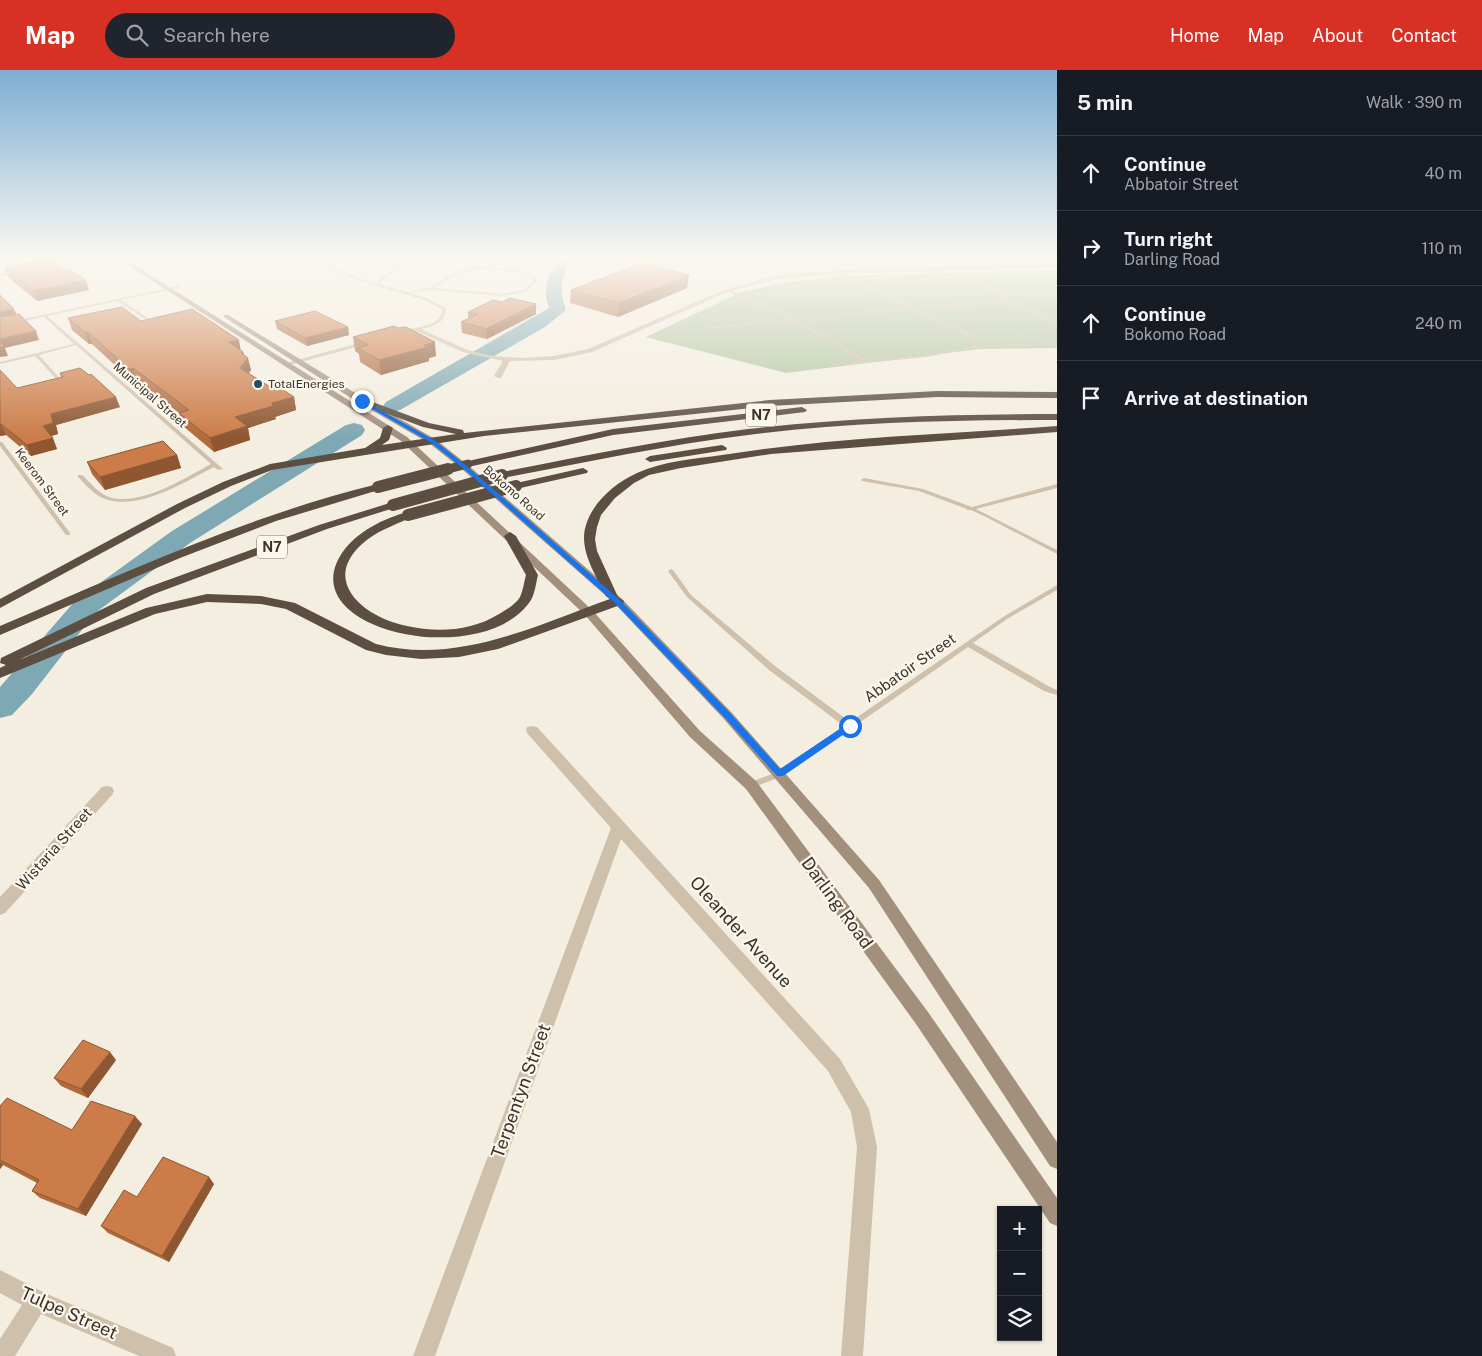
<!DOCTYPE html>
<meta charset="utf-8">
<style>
:root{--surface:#171b24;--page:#20242c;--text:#f1f3f6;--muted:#9ea1a6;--line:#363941;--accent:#d93025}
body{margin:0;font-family:"Public Sans",sans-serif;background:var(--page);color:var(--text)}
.controls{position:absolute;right:15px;bottom:15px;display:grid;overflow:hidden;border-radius:0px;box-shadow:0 1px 4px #0004}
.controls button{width:45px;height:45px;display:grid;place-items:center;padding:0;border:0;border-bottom:1px solid var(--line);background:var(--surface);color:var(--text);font:25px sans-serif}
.stop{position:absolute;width:15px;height:15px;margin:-11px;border:4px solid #1a73e8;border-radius:50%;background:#fff}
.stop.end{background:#1a73e8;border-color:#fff;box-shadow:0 1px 5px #0008}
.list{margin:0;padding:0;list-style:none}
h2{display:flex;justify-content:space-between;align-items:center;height:65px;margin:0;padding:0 20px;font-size:21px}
h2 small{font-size:16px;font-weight:400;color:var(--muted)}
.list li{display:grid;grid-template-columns:32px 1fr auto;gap:15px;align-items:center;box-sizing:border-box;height:75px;padding:0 20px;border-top:1px solid var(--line)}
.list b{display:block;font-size:19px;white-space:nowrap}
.list p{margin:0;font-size:16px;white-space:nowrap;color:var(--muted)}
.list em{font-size:16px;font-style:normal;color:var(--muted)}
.icon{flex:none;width:28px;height:28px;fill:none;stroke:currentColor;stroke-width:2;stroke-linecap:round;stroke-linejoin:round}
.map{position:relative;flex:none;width:1057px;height:1286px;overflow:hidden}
header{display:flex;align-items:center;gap:30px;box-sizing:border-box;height:70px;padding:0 25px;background:var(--accent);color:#fff}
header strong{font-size:24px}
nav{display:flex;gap:28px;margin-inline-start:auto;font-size:18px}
.search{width:350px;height:45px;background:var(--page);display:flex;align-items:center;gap:12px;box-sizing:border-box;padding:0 18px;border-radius:28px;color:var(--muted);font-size:19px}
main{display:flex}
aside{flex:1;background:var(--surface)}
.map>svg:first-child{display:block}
.green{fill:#b2c59f}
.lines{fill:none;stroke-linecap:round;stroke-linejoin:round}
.river{fill:#7ea8b3;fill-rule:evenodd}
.lane{fill:#cec0ab;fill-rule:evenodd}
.street{fill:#cec0ab;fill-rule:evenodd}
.secondary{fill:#a2907c;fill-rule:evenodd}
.highway{fill:#5c4e41;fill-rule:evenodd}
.highway-bridge-far1{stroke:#5c4e41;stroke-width:9}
.highway-bridge{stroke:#5c4e41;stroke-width:12}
.wall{fill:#af6b3e}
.shaded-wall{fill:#8e5732}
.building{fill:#cb7c48;stroke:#8e5732}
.route{fill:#1a73e8}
.poi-dot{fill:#1e505f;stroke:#fbf7ed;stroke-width:2}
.labels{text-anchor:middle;stroke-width:4.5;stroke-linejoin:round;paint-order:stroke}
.far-poi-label{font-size:12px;fill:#3b322a;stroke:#fbf7ed;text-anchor:start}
.far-street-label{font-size:12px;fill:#3b322a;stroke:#fbf7ed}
.shield{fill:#fbf7ed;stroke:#756d64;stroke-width:1}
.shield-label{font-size:14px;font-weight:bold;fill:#3b322a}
.street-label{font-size:15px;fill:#3b322a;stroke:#fbf7ed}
.near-street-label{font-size:18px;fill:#3b322a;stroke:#fbf7ed}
</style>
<header>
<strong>Map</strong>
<div class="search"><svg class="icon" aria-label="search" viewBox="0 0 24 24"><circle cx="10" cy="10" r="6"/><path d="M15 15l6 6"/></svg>Search here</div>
<nav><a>Home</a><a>Map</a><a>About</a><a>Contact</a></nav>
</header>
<main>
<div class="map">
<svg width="1057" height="1286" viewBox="0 0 1057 1286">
<rect width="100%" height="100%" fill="#f4eee0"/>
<polygon class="green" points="1057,200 1057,278 980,279 786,303 646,267 741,222 786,212 843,206"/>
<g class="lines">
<g class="river">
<path d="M 562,191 L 567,192 L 569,195 C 560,211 560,223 566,240 L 545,257 L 400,340 L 393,342 L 386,340 L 383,336 L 386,332 L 549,238 C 543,220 546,208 557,192 Z"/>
<polygon points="354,353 362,355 365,360 362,365 190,473 95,543 32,624 12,645 0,648 0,617 75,531 172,461 346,355"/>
</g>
<g class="lane">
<polygon points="96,188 102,188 50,198 48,197"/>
<polygon points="199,188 205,188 139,201 137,200"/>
<path d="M 303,188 L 307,188 L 362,209 L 377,214 L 378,210 L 410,188 L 413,188 L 381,211 L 380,214 L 406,222 L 429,218 L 457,201 L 478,197 L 514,199 L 535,206 L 536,213 L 525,222 L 503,226 L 430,220 L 410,223 L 426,228 L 446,238 C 446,255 430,257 417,260 L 415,259 L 416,258 C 428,255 442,253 442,239 L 424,230 L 360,211 ZM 478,199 C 497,200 515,199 532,207 L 532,213 L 523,220 L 503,224 L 434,218 L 459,203 Z"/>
<polygon points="16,201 17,203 0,206 0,204"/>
<path d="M 834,201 L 852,208 L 920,204 L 954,206 L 970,210 L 992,217 L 1016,233 L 1044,245 L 1057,252 L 1057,255 L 1008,231 L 918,239 L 969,263 L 976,276 L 1057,273 L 1057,275 L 973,278 L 926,287 L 834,296 L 832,296 L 832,294 L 862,291 L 794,251 L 705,259 L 703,258 L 705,257 L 790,249 L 727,221 L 728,219 L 795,249 L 909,238 L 834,203 ZM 920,206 C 951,207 980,210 1005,229 L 914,237 L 855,210 ZM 913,240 L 966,265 L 972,275 L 970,277 L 926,285 L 867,290 L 798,250 Z"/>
<path d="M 178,216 L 179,218 L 121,230 L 155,253 L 154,255 L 117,231 L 47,246 L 223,399 L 218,400 L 214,397 C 185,412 139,441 105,429 C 94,425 86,415 78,407 L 78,405 L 82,405 C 90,412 98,423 109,427 C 140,437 185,408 211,394 L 76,275 L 39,285 L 62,311 L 62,313 L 60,313 L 35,286 L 0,294 L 0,292 L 74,274 L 44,247 L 0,256 L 0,254 Z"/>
<polygon points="0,372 2,372 70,463 70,465 66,465 0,376"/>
<polygon points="864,408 923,419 972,437 1057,414 1057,418 976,439 1057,480 1057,484 988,448 971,440 967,440 967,439 919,421 862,411 861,410"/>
<polygon points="671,499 673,500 691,525 775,596 850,652 1003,547 1057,515 1057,520 1007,549 973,573 1050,617 1057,620 1057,625 1044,621 968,577 783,706 754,717 748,717 747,715 748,713 777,702 844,656 769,600 687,527 668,501"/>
</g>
<g class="street">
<polygon points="0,188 5,188 0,190"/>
<polygon points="1057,193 1057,197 841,204 779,209 730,221 592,282 554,290 510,291 501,308 498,308 494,306 503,291 463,282 416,261 397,266 394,264 417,257 467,280 493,286 521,288 554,286 588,279 726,219 779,205 841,200"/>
<polygon points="370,270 372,271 372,273 286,296 282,294"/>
<polygon points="532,656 537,657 840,989 869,1039 877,1077 863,1286 841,1286 857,1077 851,1042 828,1001 621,769 435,1286 413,1286 611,758 527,663 526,660 527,657"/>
<polygon points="107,716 112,717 114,721 112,725 5,843 0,845 0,827 102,717"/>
<polygon points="0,1200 45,1223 173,1278 176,1286 139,1286 41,1244 15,1286 0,1286 0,1269 22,1235 0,1223"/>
</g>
<g class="secondary">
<polygon points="117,188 123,188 407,367 593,541 700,661 756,711 928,942 1057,1128 1057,1156 1050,1153 916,954 746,719 690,667 585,545 401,371"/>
<polygon points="224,245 228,245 365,329 435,369 469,396 622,529 732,643 879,810 1057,1072 1057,1099 1050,1096 869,818 724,649 614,533 463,400 429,373 359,333 224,247"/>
</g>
<g class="highway">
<polygon points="937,321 1057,322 1057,328 937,327 770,336 484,366 272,400 231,416 185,438 0,538 0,529 177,434 223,412 270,394 365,378 380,368 383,358 388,355 393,358 389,370 382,375 456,364 423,357 359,333 359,329 362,328 429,353 463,360 464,363 770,330"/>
<polygon points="802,337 807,340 805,342 613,365 468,397 463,394 468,391 613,359"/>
<path d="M 1057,344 L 1057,350 C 954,350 850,352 748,365 C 665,375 584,393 502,408 L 497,405 L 502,402 C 584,386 665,369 748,359 C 850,347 954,344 1057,344 Z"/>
<path d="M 1057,356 L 1057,362 L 771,384 L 681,398 L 649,405 L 634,413 L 615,428 L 601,445 L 597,457 L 595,469 L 597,481 L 618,527 L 624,531 L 623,534 L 498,579 L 459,587 L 421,589 L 386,585 L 366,580 L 286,539 L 261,534 L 207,532 L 155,544 L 0,608 L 0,598 L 6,595 L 0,593 L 1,588 L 146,518 L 319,455 L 393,432 L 397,433 L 399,435 L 397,437 L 327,459 L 154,524 L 19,590 L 146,538 L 207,524 L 261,526 L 295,533 L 376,574 C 457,595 535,556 610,529 L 606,526 C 596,505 578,479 586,455 C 593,432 615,413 637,403 C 663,391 695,389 722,385 C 833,367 946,364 1057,356 Z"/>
<polygon points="722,375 727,378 726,380 650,392 645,389 650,386"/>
<polygon points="583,398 588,401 587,403 516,419 511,416 512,414"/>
<path d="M 378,414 L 382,415 L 383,417 L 382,419 L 276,451 L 180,488 L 0,565 L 0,556 C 124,503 247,446 378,414 Z"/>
<path d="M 408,442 L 412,443 L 414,445 L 412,447 C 395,455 376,461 362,474 C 319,513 368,549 407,556 C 437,563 472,561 499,544 C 506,540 516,534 520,527 C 523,521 524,512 526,505 L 504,466 L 510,462 L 516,466 L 538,505 C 536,513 535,523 531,530 C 484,602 290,561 342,483 C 356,462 384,448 408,442 Z"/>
</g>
<polyline class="highway-bridge-far1" points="444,400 468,394"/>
<g class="highway-bridge">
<polyline points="378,417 448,399"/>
<polyline points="393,435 502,405"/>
<polyline points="408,445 516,416"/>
</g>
</g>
<g class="wall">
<polygon points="5,197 65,200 89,220 37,231 8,207"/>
<polygon points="689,205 687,218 618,247 570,233 571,220"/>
<polygon points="502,232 536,234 536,244 487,269 462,263 461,252 468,249 468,242"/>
<polygon points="68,248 141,251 241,280 243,282 251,300 249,303 270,317 294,327 296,340 275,347 276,349 248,358 250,370 214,382 183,356 179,343 137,311 133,312 92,274 89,274 72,260"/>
<polygon points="275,251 348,257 349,265 307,276 277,259"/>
<polygon points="353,267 436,286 429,288 429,291 381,305 360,292 359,284 355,281"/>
<polygon points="0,300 17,318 61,307 60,303 120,337 56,355 58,364 51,366 57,379 31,386 6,365 0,366"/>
<polygon points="177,385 181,398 105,420 92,404 87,392"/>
<polygon points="116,990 88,1028 61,1016 54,1008"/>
<polygon points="0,1036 72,1060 142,1054 86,1146 40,1128 32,1121 37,1113 3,1095 0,1099"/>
<polygon points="214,1114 169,1192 108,1163 101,1156 137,1127"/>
</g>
<g class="shaded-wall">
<polygon points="689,205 687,218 618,247 619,233"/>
<polygon points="86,210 89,220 37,231 33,221"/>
<polygon points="536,234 536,244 487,269 486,259"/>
<polygon points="14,239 18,248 0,252 0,242"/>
<polygon points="348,257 349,265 307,276 305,268"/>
<polygon points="36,261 39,270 5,278 8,286 0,287 0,269"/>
<polygon points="85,262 88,262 92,274 89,274"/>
<polygon points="239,270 241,282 229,272"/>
<polygon points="435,272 436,286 429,288 429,291 381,305 379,290"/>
<polygon points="243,282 245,291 248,288 251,300 243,310 240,298 241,283"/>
<polygon points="133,298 137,311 133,312 129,299"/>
<polygon points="116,327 120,337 56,355 58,364 47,367 43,356 51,344"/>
<polygon points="294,327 296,340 275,347 276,349 248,358 250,370 214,382 210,368 235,347 272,333"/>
<polygon points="0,354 1,354 6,365 0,366"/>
<polygon points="53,368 57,379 31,386 27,375"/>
<polygon points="177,385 181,398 105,420 100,407"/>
<polygon points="110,982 116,990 88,1028 81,1019"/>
<polygon points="135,1046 142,1054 86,1146 78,1139"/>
<polygon points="0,1092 3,1095 0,1099"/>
<polygon points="209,1107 214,1114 169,1192 162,1186"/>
</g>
<g class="building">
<polygon points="50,189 65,200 69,199 86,210 33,221 5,197"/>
<polygon points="642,193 689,205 619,233 571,220"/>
<polygon points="0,225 14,239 0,242"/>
<polygon points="510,228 536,234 486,259 461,252 478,244 468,242 493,230 502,232"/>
<polygon points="122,237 141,251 192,239 239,270 229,272 243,282 241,283 248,288 240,298 270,317 276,315 294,327 272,333 273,336 235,347 247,356 210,368 179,343 189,340 133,298 129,299 88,262 85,262 68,248"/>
<polygon points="315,241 348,257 305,268 275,251"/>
<polygon points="19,244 36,261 0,269 0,247"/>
<polygon points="394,256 398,258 406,257 435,272 424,275 428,277 379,290 358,278 368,275 353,267"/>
<polygon points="0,272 4,276 0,277"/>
<polygon points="80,298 89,305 91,304 116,327 51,344 53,353 43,356 53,368 27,375 1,354 0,354 0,300 17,318 63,307 60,303"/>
<polygon points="163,371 177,385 100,407 87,392"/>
<polygon points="83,970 110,982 81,1019 54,1008"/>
<polygon points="7,1028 72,1060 91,1031 135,1046 78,1139 32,1121 39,1110 0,1090 0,1036"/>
<polygon points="163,1087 209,1107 162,1186 101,1156 124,1120 137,1127"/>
</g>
<linearGradient id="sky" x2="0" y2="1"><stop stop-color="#7dafd3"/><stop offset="0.51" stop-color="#faf7f1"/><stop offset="1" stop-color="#faf7f1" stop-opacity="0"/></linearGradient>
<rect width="1057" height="368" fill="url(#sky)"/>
<polygon class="route" points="362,330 434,370 468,397 620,530 731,644 780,699 847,654 853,654 853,658 783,706 777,706 725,648 615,533 464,399 430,372 360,332"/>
<circle class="poi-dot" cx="258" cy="314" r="5"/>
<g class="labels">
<g class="far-poi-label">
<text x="268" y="318">TotalEnergies</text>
</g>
<g class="far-street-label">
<text transform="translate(150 325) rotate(41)" y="4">Municipal Street</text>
<text transform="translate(42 412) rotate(53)" y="4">Keerom Street</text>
<text transform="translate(514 423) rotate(41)" y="4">Bokomo Road</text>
</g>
<g class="shield">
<rect x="746" y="333.5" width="30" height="23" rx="4"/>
<rect x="257" y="465.5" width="30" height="23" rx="4"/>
</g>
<g class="shield-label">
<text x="761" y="350">N7</text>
<text x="272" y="482">N7</text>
</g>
<g class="street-label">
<text transform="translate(910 598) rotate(-35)" y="5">Abbatoir Street</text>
<text transform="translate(54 779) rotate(-48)" y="5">Wistaria Street</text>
</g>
<g class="near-street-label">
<text transform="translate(837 833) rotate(54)" y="6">Darling Road</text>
<text transform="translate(741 862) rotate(48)" y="6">Oleander Avenue</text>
<text transform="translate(521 1021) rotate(-70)" y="6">Terpentyn Street</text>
<text transform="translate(69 1243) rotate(24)" y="6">Tulpe Street</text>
</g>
</g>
</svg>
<div class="controls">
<button>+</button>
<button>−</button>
<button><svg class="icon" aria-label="layers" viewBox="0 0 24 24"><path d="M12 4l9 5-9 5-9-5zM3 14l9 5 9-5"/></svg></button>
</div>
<div class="stop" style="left:850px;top:656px"></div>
<div class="stop end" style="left:362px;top:331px"></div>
</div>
<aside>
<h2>5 min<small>Walk · 390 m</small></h2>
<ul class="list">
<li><svg class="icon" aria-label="ahead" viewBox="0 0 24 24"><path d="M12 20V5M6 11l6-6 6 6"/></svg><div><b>Continue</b><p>Abbatoir Street</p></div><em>40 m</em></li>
<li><svg class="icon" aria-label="right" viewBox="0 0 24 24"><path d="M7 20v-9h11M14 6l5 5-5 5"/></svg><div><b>Turn right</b><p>Darling Road</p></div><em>110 m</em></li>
<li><svg class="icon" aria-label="ahead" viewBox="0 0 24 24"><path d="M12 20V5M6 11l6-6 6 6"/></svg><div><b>Continue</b><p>Bokomo Road</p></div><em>240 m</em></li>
<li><svg class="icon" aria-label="arrive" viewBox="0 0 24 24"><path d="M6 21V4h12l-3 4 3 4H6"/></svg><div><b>Arrive at destination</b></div></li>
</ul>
</aside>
</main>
